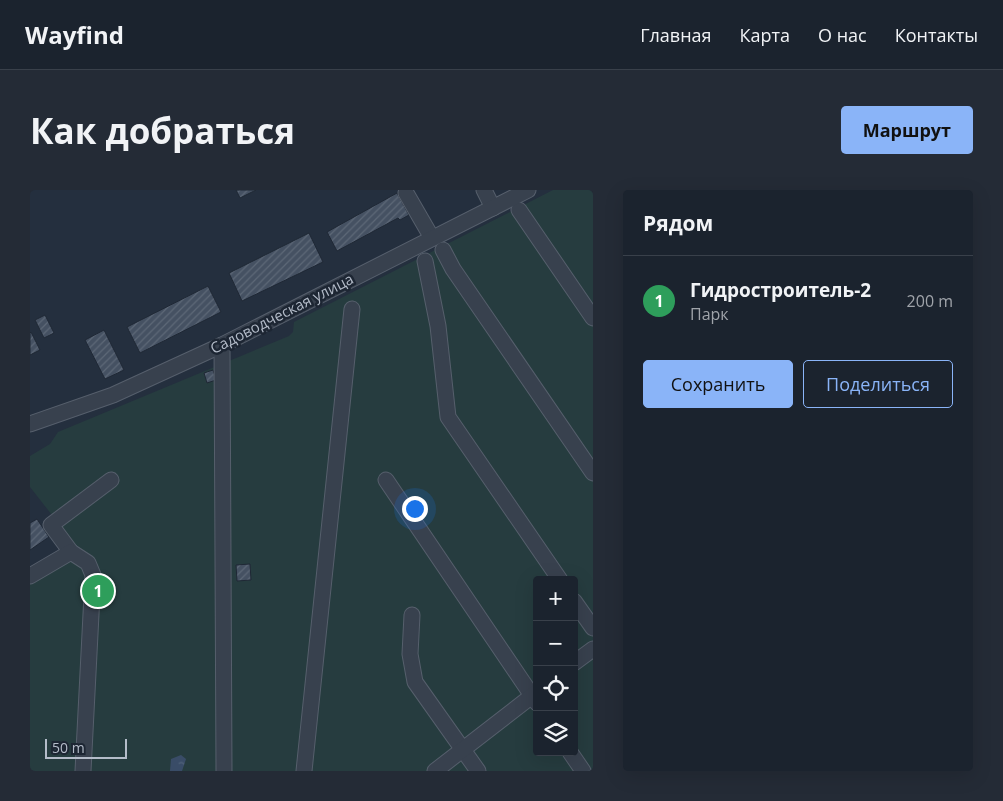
<!DOCTYPE html>
<html lang="ru">
<meta charset="utf-8">
<style>
:root{--surface:#1b232e;--page:#242b36;--text:#f1f3f6;--muted:#a0a4aa;--line:#39404a;--accent:#8ab4f8}
body{margin:0;font-family:"Open Sans",sans-serif;background:var(--page);color:var(--text)}
.controls{position:absolute;right:15px;bottom:15px;display:grid;overflow:hidden;border-radius:5px;box-shadow:0 5px 20px #0002}
.controls button{width:45px;height:45px;display:grid;place-items:center;padding:0;border:0;border-bottom:1px solid var(--line);background:var(--surface);color:var(--text);font:25px sans-serif}
.scale{position:absolute;left:15px;bottom:12px;width:82px;box-sizing:border-box;padding-left:5px;border:2px solid #b4bcc9;border-top:0;font-size:14px;line-height:18px;white-space:nowrap;color:#b4bcc9;-webkit-text-stroke:4px #1d2633;paint-order:stroke}
.you{position:absolute;left:384px;top:318px;width:18px;height:18px;margin:-12px;border:4px solid #fff;border-radius:50%;background:#1a73e8;box-shadow:0 0 0 8px #1a73e833}
.badge{display:grid;place-items:center;width:32px;height:32px;border-radius:50%;background:var(--accent);color:#fff;font-size:16px;font-weight:700}
.pin{position:absolute;translate:-50% -50%;border:2px solid #fff;box-shadow:0 1px 5px #0006}
.list{margin:0;padding:0;list-style:none}
h2{display:flex;justify-content:space-between;align-items:center;height:65px;margin:0;padding:0 20px;font-size:21px}
h2 small{font-size:16px;font-weight:400;color:var(--muted)}
.list li{display:grid;grid-template-columns:32px 1fr auto;gap:15px;align-items:center;box-sizing:border-box;height:90px;padding:0 20px;border-top:1px solid var(--line)}
.list b{display:block;font-size:19px;white-space:nowrap}
.list p{margin:0;font-size:16px;white-space:nowrap;color:var(--muted)}
.list em{font-size:16px;font-style:normal;color:var(--muted)}
.actions{display:flex;gap:10px;padding:15px 20px}
.actions a{flex:1;padding:11px 0;border:1px solid var(--accent);border-radius:5px;text-align:center;font-size:18px;color:var(--accent)}
.actions .main{background:var(--accent);color:#111}
.icon{flex:none;width:28px;height:28px;fill:none;stroke:currentColor;stroke-width:2;stroke-linecap:round;stroke-linejoin:round}
.map{position:relative;flex:none;width:563px;height:581px;overflow:hidden;border-radius:5px}
header{display:flex;align-items:center;gap:30px;box-sizing:border-box;height:70px;padding:0 25px;background:var(--surface);border-bottom:1px solid var(--line)}
header strong{font-size:24px}
nav{display:flex;gap:28px;margin-inline-start:auto;font-size:18px}
.intro{display:flex;align-items:center;justify-content:space-between;box-sizing:border-box;height:120px;padding:0 30px}
h1{margin:0;font-size:35px}
.button{padding:12px 22px;border-radius:5px;background:var(--accent);color:#111;font-size:18px;font-weight:700}
main{display:flex;gap:30px;padding:0 30px}
aside{flex:1;background:var(--surface);border-radius:5px;box-shadow:0 5px 20px #0002}
.map>svg:first-child{display:block}
.green{fill:#263c3f;fill-rule:evenodd}
.water{fill:url(#water-ripples)}
.building{fill:url(#building-hatch);stroke:#1f2835}
.lines{fill:none;stroke-linecap:round;stroke-linejoin:round}
.minor-casing{stroke:#565f6c;stroke-width:17}
.minor{stroke:#38414e;stroke-width:15}
.labels{text-anchor:middle;stroke-width:5;stroke-linejoin:round;paint-order:stroke}
.street-label{font-size:15px;fill:#b4bcc9;stroke:#1d2633}
</style>
<header>
<strong>Wayfind</strong>
<nav><a>Главная</a><a>Карта</a><a>О нас</a><a>Контакты</a></nav>
</header>
<div class="intro"><h1>Как добраться</h1><a class="button">Маршрут</a></div>
<main>
<div class="map">
<svg width="563" height="581" viewBox="0 0 563 581">
<defs>
<pattern id="water-ripples" width="26" height="14" patternUnits="userSpaceOnUse" patternTransform="scale(1.25)"><rect width="26" height="14" fill="#394c67"/><path d="M2 4q2-2 4 0t4 0M15 11q2-2 4 0t4 0" fill="none" stroke="#53647b"/></pattern>
<pattern id="building-hatch" width="6" height="6" patternUnits="userSpaceOnUse" patternTransform="scale(1.25)"><rect width="6" height="6" fill="#455162"/><path d="M-1 1l2-2M0 6l6-6M5 7l2-2" fill="none" stroke="#5d6877"/></pattern>
</defs>
<rect width="100%" height="100%" fill="#242f3e"/>
<path class="green" d="M 523,0 L 563,0 L 563,581 L 0,581 L 0,379 L 43,352 L 0,297 L 0,266 L 20,254 L 28,242 L 259,146 L 263,142 L 264,132 ZM 507,390 L 544,390 L 544,562 L 507,562 Z"/>
<polygon class="water" points="151,565 156,569 152,581 140,581 141,569"/>
<g class="building">
<polygon points="206,0 226,0 210,8"/>
<polygon points="367,3 379,25 370,30 368,28 307,61 297,42"/>
<polygon points="279,43 293,72 212,111 199,83"/>
<polygon points="178,96 191,122 110,163 97,137"/>
<polygon points="15,125 24,143 14,148 5,130"/>
<polygon points="74,140 94,180 75,189 55,150"/>
<polygon points="1,142 10,160 0,165 0,143"/>
<polygon points="183,180 186,190 177,193 174,183"/>
<polygon points="7,329 19,347 0,360 0,333"/>
<polygon points="220,374 221,390 207,391 206,375"/>
</g>
<g class="lines">
<g class="minor-casing">
<g id="minor">
<polyline points="454,0 463,18"/>
<polyline points="376,3 402,48"/>
<polyline points="489,20 563,128"/>
<polyline points="413,60 423,79 563,283"/>
<polyline points="395,71 408,136 418,227 530,390"/>
<polyline points="192,155 194,581"/>
<polyline points="0,234 83,205 192,155 498,0"/>
<polyline points="356,290 507,513"/>
<polyline points="41,362 21,335 81,290"/>
<polyline points="0,386 41,362 58,373 63,385 53,581"/>
<polyline points="544,411 563,438"/>
<polyline points="382,425 380,464 385,492 448,581"/>
<polyline points="544,473 563,459"/>
<polyline points="540,562 553,581"/>
<polyline points="274,581 322,119"/>
<polyline points="405,581 507,502"/>
</g>
</g>
<use href="#minor" class="minor"/>
</g>
<g class="labels">
<g class="street-label">
<text transform="translate(252 124) rotate(-27)" y="5">Садоводческая улица</text>
</g>
</g>
</svg>
<div class="controls">
<button>+</button>
<button>−</button>
<button><svg class="icon" aria-label="locate" viewBox="0 0 24 24"><circle cx="12" cy="12" r="6"/><path d="M12 2v4M12 18v4M2 12h4M18 12h4"/></svg></button>
<button><svg class="icon" aria-label="layers" viewBox="0 0 24 24"><path d="M12 4l9 5-9 5-9-5zM3 14l9 5 9-5"/></svg></button>
</div>
<div class="scale">50 m</div>
<div class="you"></div>
<div class="pin badge" style="left:68px;top:401px;background:#2e9e5b">1</div>
</div>
<aside>
<h2>Рядом<small></small></h2>
<ul class="list">
<li><span class="badge" style="background:#2e9e5b">1</span><div><b>Гидростроитель-2</b><p>Парк</p></div><em>200 m</em></li>
</ul>
<div class="actions"><a class="main">Сохранить</a><a>Поделиться</a></div>
</aside>
</main>
